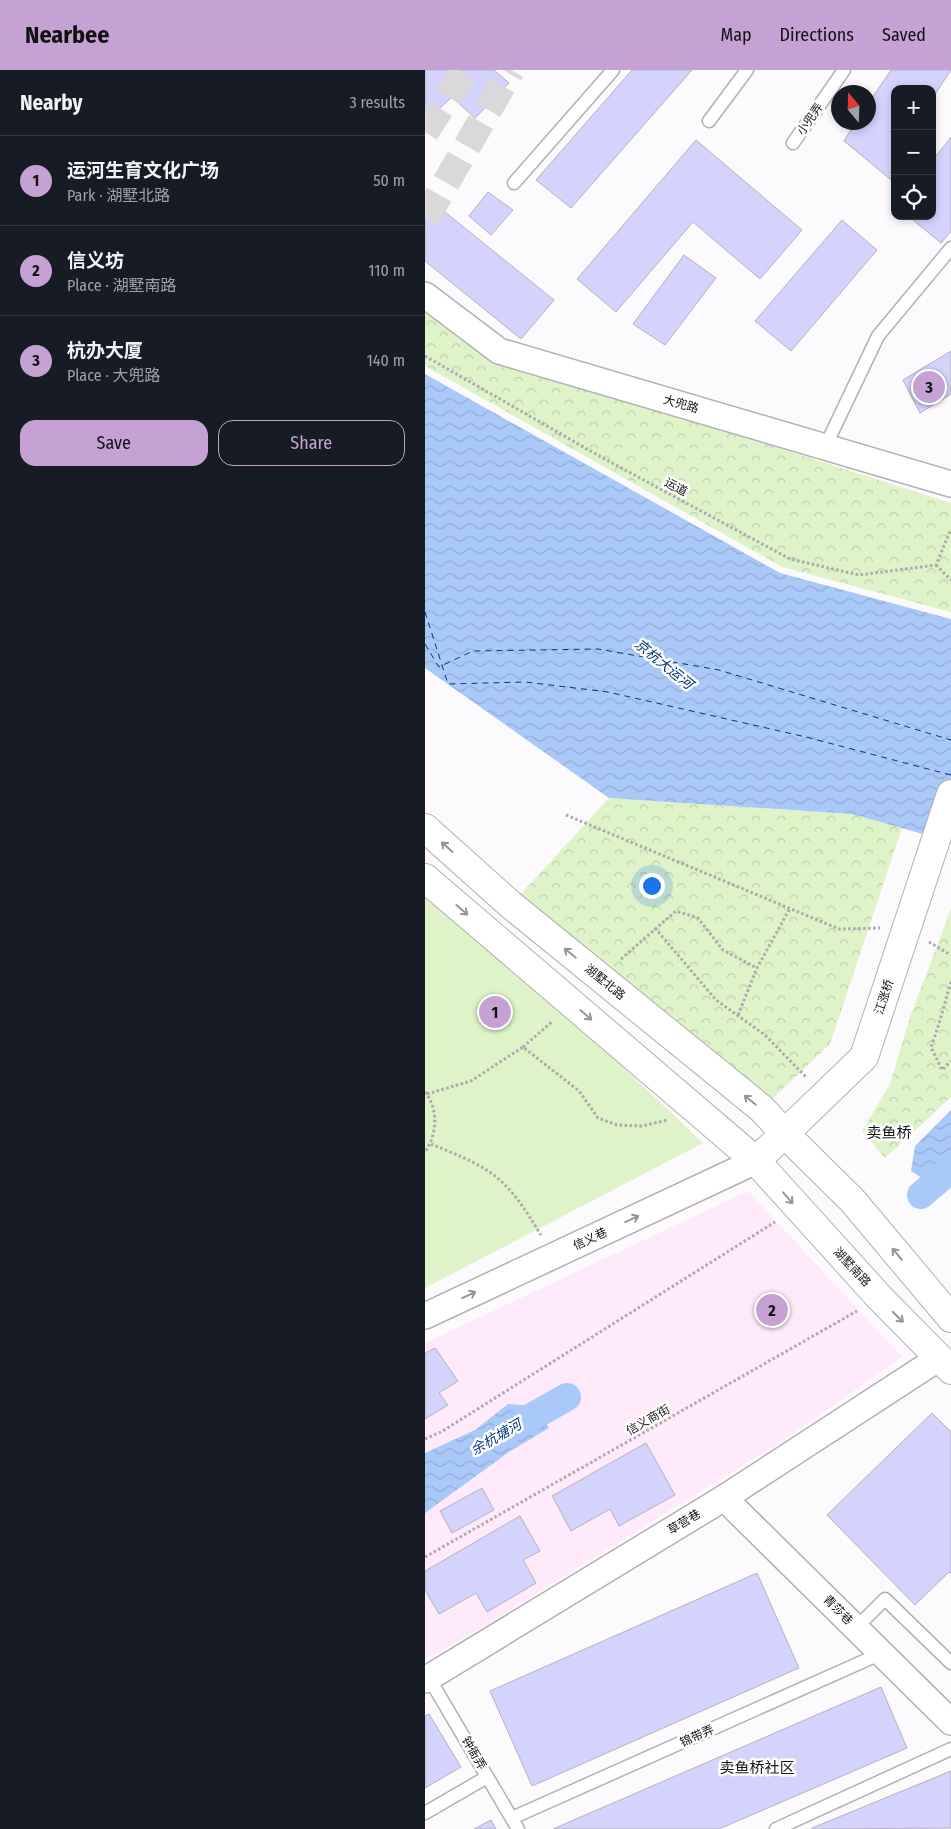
<!DOCTYPE html>
<meta charset="utf-8">
<style>
:root{--surface:#171b24;--page:#20242c;--text:#f1f3f6;--muted:#9ea1a6;--line:#363941;--accent:#c6a1d3}
body{margin:0;font-family:"Fira Sans Condensed","Noto Sans SC",sans-serif;background:var(--page);color:var(--text)}
.controls{position:absolute;right:15px;top:15px;display:grid;overflow:hidden;border-radius:10px;box-shadow:0 2px 8px #0003}
.controls button{width:45px;height:45px;display:grid;place-items:center;padding:0;border:0;border-bottom:1px solid var(--line);background:var(--surface);color:var(--text);font:25px sans-serif}
.compass{position:absolute;left:406px;top:15px;width:45px;height:45px;border-radius:50%;background:var(--surface);box-shadow:0 2px 8px #0003;rotate:341deg}
.you{position:absolute;left:226px;top:815px;width:18px;height:18px;margin:-12px;border:4px solid #fff;border-radius:50%;background:#1a73e8;box-shadow:0 0 0 8px #1a73e833}
.badge{display:grid;place-items:center;width:32px;height:32px;border-radius:50%;background:var(--accent);color:#111;font-size:16px;font-weight:700}
.pin{position:absolute;translate:-50% -50%;border:2px solid #fff;box-shadow:0 1px 5px #0006}
.list{margin:0;padding:0;list-style:none}
h2{display:flex;justify-content:space-between;align-items:center;height:65px;margin:0;padding:0 20px;font-size:21px}
h2 small{font-size:16px;font-weight:400;color:var(--muted)}
.list li{display:grid;grid-template-columns:32px 1fr auto;gap:15px;align-items:center;box-sizing:border-box;height:90px;padding:0 20px;border-top:1px solid var(--line)}
.list b{display:block;font-size:19px;white-space:nowrap}
.list p{margin:0;font-size:16px;white-space:nowrap;color:var(--muted)}
.list em{font-size:16px;font-style:normal;color:var(--muted)}
.actions{display:flex;gap:10px;padding:15px 20px}
.actions a{flex:1;padding:11px 0;border:1px solid var(--accent);border-radius:15px;text-align:center;font-size:18px;color:var(--accent)}
.actions .main{background:var(--accent);color:#111}
.icon{flex:none;width:28px;height:28px;fill:none;stroke:currentColor;stroke-width:2;stroke-linecap:round;stroke-linejoin:round}
.map{position:relative;flex:none;width:526px;height:1759px;overflow:hidden}
header{display:flex;align-items:center;gap:30px;box-sizing:border-box;height:70px;padding:0 25px;background:var(--accent);color:#111}
header strong{font-size:24px}
nav{display:flex;gap:28px;margin-inline-start:auto;font-size:18px}
main{display:flex}
aside{flex:1;background:var(--surface)}
.map>svg:first-child{display:block}
.commercial{fill:#feeafa}
.forest{fill:url(#forest-crowns)}
.park{fill:#dff3c9}
.water{fill:url(#water-waves)}
.lines{fill:none;stroke-linecap:round;stroke-linejoin:round}
.canal{stroke:#a9c9f9;stroke-width:28}
.ferry{stroke:#06367a;stroke-width:1;stroke-dasharray:6 5;stroke-linecap:butt}
.building{fill:#d4d3fe;stroke:#b3b3b7}
.secondary-tunnel{stroke:#dad8db;stroke-width:28;stroke-dasharray:28 14;stroke-linecap:butt}
.service-casing{stroke:#b2b0b3;stroke-width:15}
.minor-casing{stroke:#b2b0b3;stroke-width:28}
.tertiary-casing{stroke:#b2b0b3;stroke-width:30}
.secondary-casing{stroke:#b2b0b3;stroke-width:30}
.path{stroke:#aba9ac;stroke-width:3;stroke-dasharray:2.5 2.5;stroke-linecap:butt}
.service{stroke:#fff;stroke-width:12}
.minor{stroke:#fff;stroke-width:25}
.tertiary{stroke:#fff;stroke-width:28}
.secondary{stroke:#fff;stroke-width:28}
.oneway{stroke:#969596}
.labels{text-anchor:middle;stroke-width:5;stroke-linejoin:round;paint-order:stroke}
.street-label{font-size:12px;fill:#151415;stroke:#fff}
.water-label{font-size:14px;font-style:italic;fill:#06367a;stroke:#fff}
.quarter-label{font-size:15px;fill:#151415;stroke:#fff}
</style>
<header>
<strong>Nearbee</strong>
<nav><a>Map</a><a>Directions</a><a>Saved</a></nav>
</header>
<main>
<aside>
<h2>Nearby<small>3 results</small></h2>
<ul class="list">
<li><span class="badge">1</span><div><b>运河生育文化广场</b><p>Park · 湖墅北路</p></div><em>50 m</em></li>
<li><span class="badge">2</span><div><b>信义坊</b><p>Place · 湖墅南路</p></div><em>110 m</em></li>
<li><span class="badge">3</span><div><b>杭办大厦</b><p>Place · 大兜路</p></div><em>140 m</em></li>
</ul>
<div class="actions"><a class="main">Save</a><a>Share</a></div>
</aside>
<div class="map">
<svg width="526" height="1759" viewBox="0 0 526 1759">
<defs>
<pattern id="forest-crowns" width="20" height="18" patternUnits="userSpaceOnUse" patternTransform="scale(1.25)"><rect width="20" height="18" fill="#dff3c9"/><path d="M2 6a3 3 0 1 1 6 0M12 15a3 3 0 1 1 6 0" fill="none" stroke="#becfac"/></pattern>
<pattern id="water-waves" width="16" height="10" patternUnits="userSpaceOnUse" patternTransform="scale(1.25)"><rect width="16" height="10" fill="#a9c9f9"/><path d="M0 5q4-4 8 0t8 0" fill="none" stroke="#91acd5"/></pattern>
</defs>
<rect width="100%" height="100%" fill="#fdfafe"/>
<polygon class="commercial" points="323,1121 477,1287 359,1370 59,1556 0,1590 0,1273"/>
<g class="forest">
<polygon points="0,237 66,287 93,300 156,315 526,433 526,542 357,497 0,296"/>
<polygon points="184,728 427,744 477,758 405,974 337,1039 86,835"/>
<polygon points="526,839 526,1027 460,1088 437,1061 465,1014 485,947"/>
</g>
<polygon class="park" points="0,809 278,1073 0,1218"/>
<g class="water">
<polygon points="0,304 355,503 526,549 526,772 427,744 184,728 0,598"/>
<polygon points="526,1040 526,1114 517,1121 486,1101 490,1076"/>
<polygon points="83,1334 110,1336 124,1358 84,1382 0,1443 0,1383 50,1360"/>
</g>
<g class="lines">
<g class="canal">
<polyline points="496,1125 526,1099"/>
<polyline points="82,1361 142,1327"/>
</g>
<g class="ferry">
<polyline points="0,542 23,614 100,612 183,622 381,667 526,705"/>
<polyline points="0,574 14,597 48,581 173,579 294,600 526,670"/>
</g>
</g>
<g class="building">
<polygon points="0,0 69,0 84,13 50,48 27,27 2,50 0,48"/>
<polygon points="207,0 267,0 146,138 111,110"/>
<polygon points="466,0 526,0 507,29 507,19 470,19 470,113 419,71 431,52 443,52 443,34"/>
<polygon points="526,67 526,161 516,173 483,146 507,146 507,91"/>
<polygon points="271,70 377,160 335,209 268,152 191,242 152,209"/>
<polygon points="63,122 88,140 66,165 44,146"/>
<polygon points="10,134 129,230 96,269 0,191 0,147"/>
<polygon points="417,150 452,180 366,281 330,251"/>
<polygon points="259,185 291,208 240,275 208,254"/>
<polygon points="526,281 526,324 495,343 478,310"/>
<polygon points="10,1278 33,1311 14,1323 23,1335 0,1349 0,1283"/>
<polygon points="507,1343 526,1362 526,1504 524,1502 490,1535 402,1445"/>
<polygon points="221,1373 250,1425 194,1456 185,1439 146,1461 127,1426"/>
<polygon points="57,1418 69,1440 27,1463 15,1441"/>
<polygon points="95,1446 115,1481 98,1490 111,1513 62,1542 51,1523 14,1544 0,1520 0,1501"/>
<polygon points="332,1503 374,1598 107,1716 65,1621"/>
<polygon points="456,1617 482,1678 294,1759 128,1759"/>
<polygon points="4,1644 36,1697 0,1718 0,1646"/>
<polygon points="526,1701 526,1758 387,1759 387,1758"/>
<polygon points="66,1750 71,1759 49,1759"/>
</g>
<g class="lines">
<g class="secondary-tunnel">
<polyline points="0,62 40,0"/>
<polyline points="0,149 86,0"/>
</g>
<g class="service-casing">
<g id="service">
<polyline points="284,51 322,0"/>
<polyline points="368,73 419,0"/>
<polyline points="89,113 188,0"/>
<polyline points="400,377 453,266 526,178"/>
<polyline points="431,1558 460,1529 526,1593"/>
<polyline points="4,1608 93,1759"/>
<polyline points="0,1743 62,1707"/>
<polyline points="87,1748 457,1583"/>
<polyline points="351,1759 526,1679"/>
</g>
</g>
<g class="minor-casing">
<g id="minor">
<polyline points="0,225 74,281 526,414"/>
<polyline points="0,1246 331,1091"/>
<polyline points="299,1428 526,1652"/>
<polyline points="0,1610 299,1428 514,1288"/>
</g>
</g>
<g class="tertiary-casing">
<polyline id="tertiary" points="331,1091 439,987 526,724"/>
</g>
<g class="secondary-casing">
<g id="secondary">
<polyline points="0,758 86,835 337,1039 360,1064 427,1130 526,1248"/>
<polyline points="0,808 331,1091 455,1228 526,1300"/>
</g>
</g>
<g class="path">
<polyline points="0,286 176,387 365,489 434,505 511,495 526,459"/>
<polyline points="511,495 526,510"/>
<polyline points="141,745 414,859 455,858"/>
<polyline points="230,858 291,930 340,965 381,1007"/>
<polyline points="504,872 526,885"/>
<polyline points="196,889 251,841 273,848 298,880 332,898"/>
<polyline points="526,912 513,957 506,977 517,1000 526,991"/>
<polyline points="313,945 332,898 365,838"/>
<polyline points="98,977 128,951"/>
<path d="M 0,1022 C 14,1039 12,1065 0,1082"/>
<polyline points="2,1024 46,1011 98,977 154,1021 173,1048 192,1055 217,1056 242,1050"/>
<path d="M 6,1074 C 30,1084 58,1094 77,1112 C 93,1127 104,1146 116,1165"/>
<polyline points="0,1369 16,1362 350,1152"/>
<polyline points="0,1487 432,1241"/>
</g>
<use href="#service" class="service"/>
<use href="#minor" class="minor"/>
<use href="#tertiary" class="tertiary"/>
<use href="#secondary" class="secondary"/>
</g>
<defs><path id="oneway-shaft" d="M-6 0H5M1.5-3L5.5 0L1.5 3" fill="none" stroke-width="1.6" stroke-linecap="round" stroke-linejoin="round" transform="scale(1.25)"/></defs>
<g class="oneway">
<use href="#oneway-shaft" transform="translate(22 777) rotate(-138)"/>
<use href="#oneway-shaft" transform="translate(37 840) rotate(41)"/>
<use href="#oneway-shaft" transform="translate(145 883) rotate(-141)"/>
<use href="#oneway-shaft" transform="translate(161 945) rotate(41)"/>
<use href="#oneway-shaft" transform="translate(325 1030) rotate(-141)"/>
<use href="#oneway-shaft" transform="translate(363 1128) rotate(49)"/>
<use href="#oneway-shaft" transform="translate(207 1149) rotate(-25)"/>
<use href="#oneway-shaft" transform="translate(472 1184) rotate(-130)"/>
<use href="#oneway-shaft" transform="translate(44 1225) rotate(-25)"/>
<use href="#oneway-shaft" transform="translate(473 1247) rotate(45)"/>
</g>
<g class="labels">
<g class="street-label">
<text transform="translate(385 49) rotate(-55)" y="4">小兜弄</text>
<text transform="translate(256 334) rotate(16)" y="4">大兜路</text>
<text transform="translate(251 417) rotate(28)" y="4">运道</text>
<text transform="translate(180 912) rotate(39)" y="4">湖墅北路</text>
<text transform="translate(459 927) rotate(-72)" y="4">江涨桥</text>
<text transform="translate(165 1169) rotate(-25)" y="4">信义巷</text>
<text transform="translate(427 1197) rotate(47)" y="4">湖墅南路</text>
<text transform="translate(223 1350) rotate(-30)" y="4">信义商街</text>
<text transform="translate(259 1452) rotate(-31)" y="4">草营巷</text>
<text transform="translate(413 1540) rotate(45)" y="4">青莎巷</text>
<text transform="translate(272 1666) rotate(-24)" y="4">锦带弄</text>
<text transform="translate(49 1683) rotate(60)" y="4">钟衙弄</text>
</g>
<g class="water-label">
<text transform="translate(239 594) rotate(39)" y="5">京杭大运河</text>
<text transform="translate(71 1367) rotate(-30)" y="5">余杭塘河</text>
</g>
<g class="quarter-label">
<text x="464" y="1068">卖鱼桥</text>
<text x="332" y="1703">卖鱼桥社区</text>
</g>
</g>
</svg>
<div class="controls">
<button>+</button>
<button>−</button>
<button><svg class="icon" aria-label="locate" viewBox="0 0 24 24"><circle cx="12" cy="12" r="6"/><path d="M12 2v4M12 18v4M2 12h4M18 12h4"/></svg></button>
</div>
<svg class="compass" viewBox="-18 -18 36 36"><path d="M0-13l5 13h-10z" fill="#e53935"/><path d="M0 13l5-13h-10z" fill="#9ea1a6"/></svg>
<div class="you"></div>
<div class="pin badge" style="left:70px;top:942px">1</div>
<div class="pin badge" style="left:347px;top:1240px">2</div>
<div class="pin badge" style="left:504px;top:317px">3</div>
</div>
</main>
